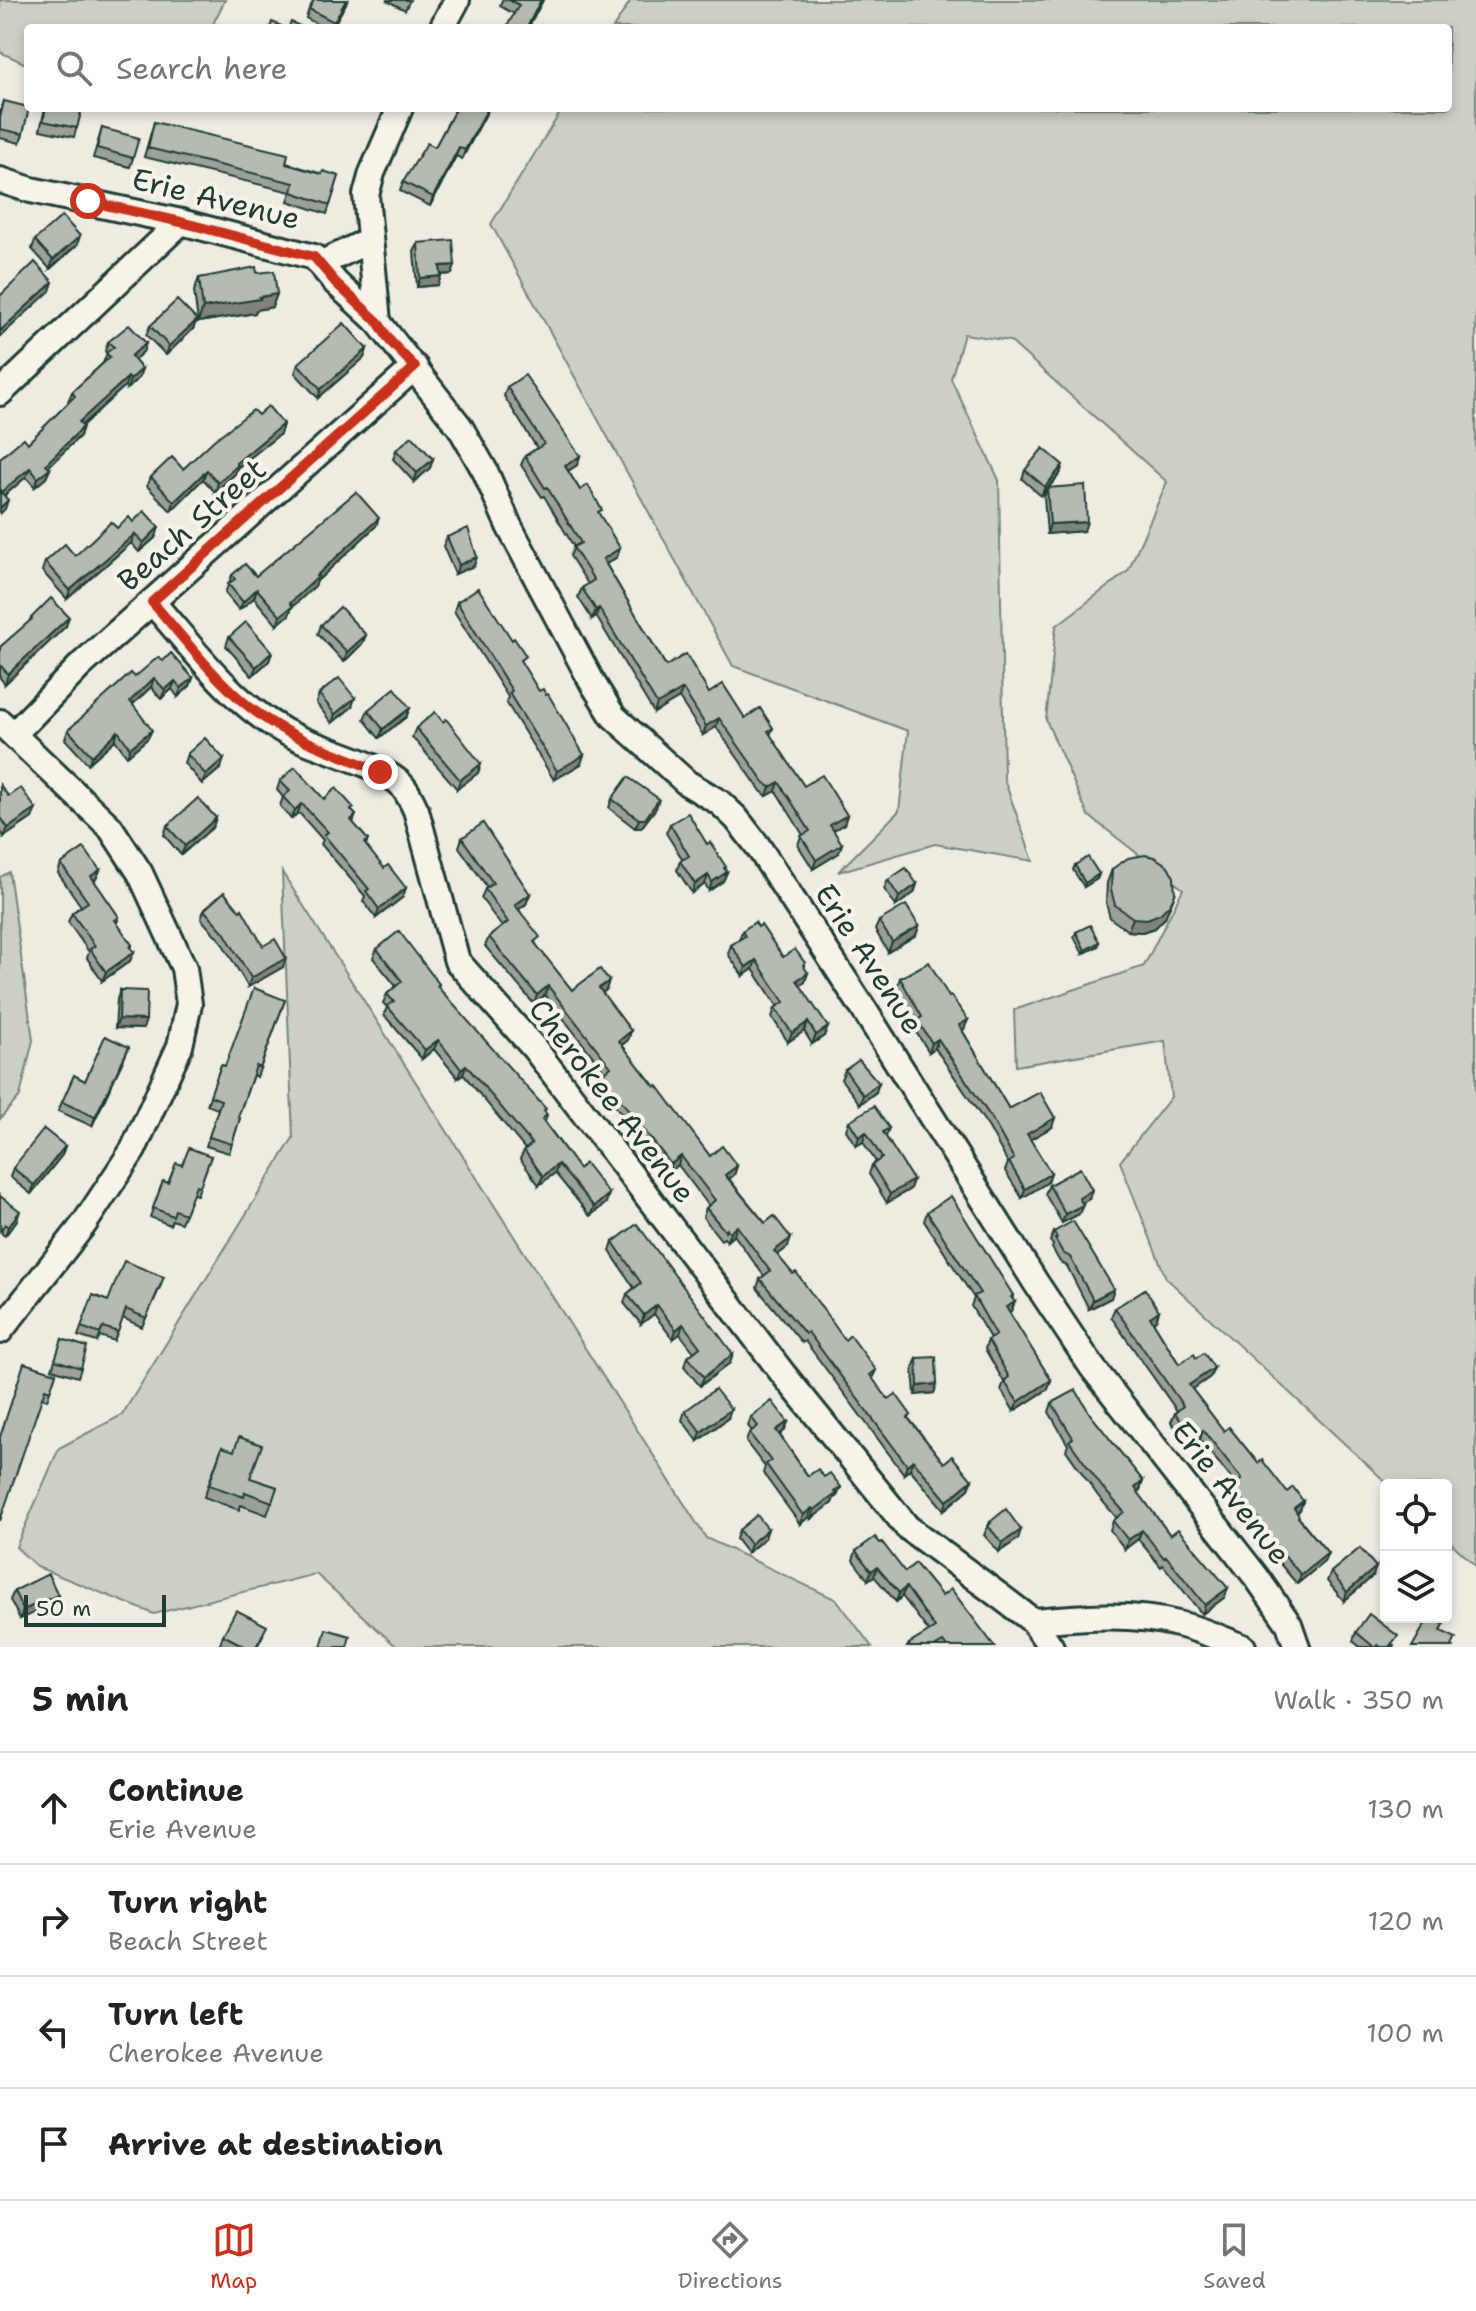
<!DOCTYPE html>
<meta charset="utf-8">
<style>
:root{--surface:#fff;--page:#f2f2f2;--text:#222;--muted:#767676;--line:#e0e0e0;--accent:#c8321e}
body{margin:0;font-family:"Shantell Sans",sans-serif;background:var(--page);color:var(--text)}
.controls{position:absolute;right:24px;bottom:24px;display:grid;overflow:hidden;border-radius:8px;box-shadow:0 4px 12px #0003}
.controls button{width:72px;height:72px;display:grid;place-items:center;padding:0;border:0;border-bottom:2px solid var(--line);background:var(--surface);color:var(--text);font:40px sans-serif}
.scale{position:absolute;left:24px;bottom:20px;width:142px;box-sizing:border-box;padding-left:8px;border:4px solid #1f3d34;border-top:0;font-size:22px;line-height:28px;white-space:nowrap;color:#1f3d34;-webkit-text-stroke:6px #f7f3e8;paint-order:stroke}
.stop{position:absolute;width:24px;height:24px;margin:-18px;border:6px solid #c8321e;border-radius:50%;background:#fff}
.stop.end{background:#c8321e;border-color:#fff;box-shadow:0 2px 8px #0008}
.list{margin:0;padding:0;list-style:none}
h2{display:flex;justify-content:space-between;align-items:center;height:104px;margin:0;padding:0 32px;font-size:34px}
h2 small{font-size:26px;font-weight:400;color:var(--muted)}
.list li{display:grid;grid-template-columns:52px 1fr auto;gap:24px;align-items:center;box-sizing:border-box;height:112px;padding:0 32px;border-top:2px solid var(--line)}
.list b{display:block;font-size:30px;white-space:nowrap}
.list p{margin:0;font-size:26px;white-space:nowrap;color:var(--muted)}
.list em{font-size:26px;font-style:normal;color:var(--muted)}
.icon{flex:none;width:44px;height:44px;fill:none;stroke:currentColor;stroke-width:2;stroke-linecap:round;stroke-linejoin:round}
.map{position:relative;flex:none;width:1476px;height:1647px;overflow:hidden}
.search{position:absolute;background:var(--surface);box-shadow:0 4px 12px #0003;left:24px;right:24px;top:24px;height:88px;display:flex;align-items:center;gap:20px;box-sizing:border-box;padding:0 28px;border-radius:8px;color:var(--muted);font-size:30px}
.sheet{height:552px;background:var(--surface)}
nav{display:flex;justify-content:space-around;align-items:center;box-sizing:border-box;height:112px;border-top:2px solid var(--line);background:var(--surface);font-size:22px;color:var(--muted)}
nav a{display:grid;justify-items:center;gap:4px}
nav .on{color:var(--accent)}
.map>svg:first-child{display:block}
.green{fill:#cccfc4;stroke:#76867c;stroke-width:2}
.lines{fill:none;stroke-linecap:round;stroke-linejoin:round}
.minor-casing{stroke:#1f3d34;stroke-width:30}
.minor{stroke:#f7f3e8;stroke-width:24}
.wall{fill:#9ca197;stroke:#1f3d34;stroke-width:2}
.shaded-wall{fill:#7f837b;stroke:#1f3d34;stroke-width:2}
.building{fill:#b5bbb0;stroke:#1f3d34;stroke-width:2}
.route{stroke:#c8321e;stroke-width:10}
.labels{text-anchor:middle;stroke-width:8;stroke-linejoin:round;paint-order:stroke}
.street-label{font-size:30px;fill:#1f3d34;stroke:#f7f3e8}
</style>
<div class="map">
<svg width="1476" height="1647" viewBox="0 0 1476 1647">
<rect width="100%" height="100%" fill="#eeece1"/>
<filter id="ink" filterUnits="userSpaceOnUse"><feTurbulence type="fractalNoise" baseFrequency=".0125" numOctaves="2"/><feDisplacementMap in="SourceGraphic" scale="16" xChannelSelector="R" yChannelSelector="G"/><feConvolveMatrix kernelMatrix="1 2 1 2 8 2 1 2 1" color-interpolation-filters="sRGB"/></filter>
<g filter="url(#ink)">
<g class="green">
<polygon points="0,0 225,0 211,28 28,28 28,65 0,52"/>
<polygon points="631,0 1476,0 1476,1566 1446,1538 1446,1485 1389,1485 1166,1278 1120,1162 1171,1097 1165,1041 1016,1066 1014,1010 1144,966 1183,889 1088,815 1046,720 1056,626 1128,571 1167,482 1010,341 964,334 951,379 999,480 1004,779 1033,861 935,844 838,872 899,811 908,731 733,666 491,224 563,108 1448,108 1448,28 613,28"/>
<polygon points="9,872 33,1040 20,1096 0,1119 0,877"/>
<polygon points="282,872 706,1538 837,1600 872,1647 397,1647 316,1574 154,1614 37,1567 16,1547 59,1448 122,1415 293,1138"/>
</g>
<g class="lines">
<g class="minor-casing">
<g id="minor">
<polyline points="442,28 457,0"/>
<polyline points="0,180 31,190 181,222 314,257 336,283 378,322 460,427 485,471 509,526 592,682 613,716 687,783 719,802 736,818 757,845 865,1011 1036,1283 1092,1367 1257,1578 1289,1624 1297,1647"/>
<polyline points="320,264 370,240"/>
<polyline points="378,322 366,195 372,173 400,108"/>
<polyline points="0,393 181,222"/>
<path d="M 152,602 C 196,651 237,712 300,739 C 326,750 375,764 396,780 C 406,787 411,800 416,810 L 457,961 L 534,1048 L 784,1375 L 907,1527 L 1033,1621 L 1051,1647"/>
<polyline points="0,722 110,827 140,873 184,968 189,1004 180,1046 133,1150 84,1224 0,1331"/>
<polyline points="14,734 81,665 415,367"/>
<path d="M 1033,1621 C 1081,1617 1130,1612 1178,1624 C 1200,1629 1222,1639 1243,1647"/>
</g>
</g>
<use href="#minor" class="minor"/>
</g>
<g class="wall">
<polygon points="348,0 332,28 324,28 306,18 309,9"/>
<polygon points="386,0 410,0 405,10"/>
<polygon points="502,0 543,0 528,28 514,14 500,6"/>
<polygon points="4,101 23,134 20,143 0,138 0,112"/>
<polygon points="45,108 82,108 74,137 40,130"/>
<polygon points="456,108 489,108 462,159 456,156 430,206 400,191 403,182 435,147"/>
<polygon points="154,122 322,174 339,176 327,214 288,201 291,192 144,157"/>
<polygon points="102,128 133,158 130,167 93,158"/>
<polygon points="35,240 77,245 50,269 32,249"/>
<polygon points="418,243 455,265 452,274 441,275 438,285 417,287 414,252"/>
<polygon points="257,273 277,294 272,307 256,310 255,313 198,322 194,291 199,278"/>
<polygon points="150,326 193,329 166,355 146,335"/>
<polygon points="108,342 146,343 143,352 134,360 139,378 127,389 125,386 82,426 80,436 48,467 50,469 46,478 35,487 26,477 4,496 5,509 0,458 28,443 69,402 68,401 72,392 103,363 107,353 105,351"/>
<polygon points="367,349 364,358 318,398 295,373 298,364"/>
<polygon points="507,387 580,456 577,465 568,471 580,490 600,516 620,548 617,557 606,564 666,666 745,718 773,728 770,735 804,786 847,815 844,824 833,830 839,853 813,869 798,845 801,836 803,835 776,791 767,796 761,791 716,727 703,735 679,698 654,713 596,616 592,619 578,597 582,588 588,584 570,556 574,547 544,496 542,497 521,465 525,456 537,448 504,396"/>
<polygon points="258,415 283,424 280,434 237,468 235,474 215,492 203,479 171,511 147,486 151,477 183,469"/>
<polygon points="396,450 433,459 430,468 414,482 393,459"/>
<polygon points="1025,470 1060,474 1048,488 1084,531 1047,534 1044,497 1047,488 1041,496 1022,479"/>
<polygon points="133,522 156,537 139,552 131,543 67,599 42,571 45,562 75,556 117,528"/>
<polygon points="376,526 317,581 315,586 292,607 289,615 277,625 254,598 239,610 225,593 232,575 256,576"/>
<polygon points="447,537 474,566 455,574 443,546"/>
<polygon points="457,602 522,665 581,764 554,780 506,702 508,697 454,611"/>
<polygon points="31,618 66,626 5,684 0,678 0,647 29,622"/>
<polygon points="321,625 366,635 362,644 344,662 318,634"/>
<polygon points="229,637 272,652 269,661 252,676 226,646"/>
<polygon points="163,661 193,678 190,686 178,697 172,689 161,699 151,687 132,705 148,738 127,756 115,740 88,764 65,739 68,730 135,677"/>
<polygon points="319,694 352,707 332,723 316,703"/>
<polygon points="410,708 406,717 379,738 364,719 368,710"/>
<polygon points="416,728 481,764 478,773 457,789 412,737"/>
<polygon points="187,754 221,768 202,784 184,763"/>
<polygon points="280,781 352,811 356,815 353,823 368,840 366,845 403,897 376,918 363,901 365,896 321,844 323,840 301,815 298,813 291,819 280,806 283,797 277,790"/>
<polygon points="0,785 8,796 32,818 4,837 0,830"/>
<polygon points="612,799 656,808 641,828 635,828 609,808"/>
<polygon points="670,824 707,844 726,867 725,870 727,872 723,881 709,891 705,884 692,893 677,870 680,861 683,860 666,833"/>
<polygon points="167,826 213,827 181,855 164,835"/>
<polygon points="462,838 530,894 526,904 519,909 537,946 572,990 606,990 602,993 631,1031 628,1040 622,1045 710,1156 737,1166 734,1175 729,1179 765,1223 788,1247 777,1255 845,1340 876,1370 872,1379 888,1399 910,1420 944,1463 972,1480 969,1489 944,1510 910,1469 904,1474 805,1341 802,1343 757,1288 760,1279 764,1276 734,1235 727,1241 724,1238 721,1240 703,1217 706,1208 709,1206 678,1165 668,1173 598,1084 601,1075 605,1072 545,995 534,1004 485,946 489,937 502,927 481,898 485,889 487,887 459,847"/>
<polygon points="61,864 100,870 96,879 94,881 119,917 117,924 132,945 130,961 102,981 87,958 89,952 68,922 72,913 81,906 58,873"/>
<polygon points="1075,865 1099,874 1097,879 1084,887 1073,870"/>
<polygon points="1112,869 1165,918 1155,928 1142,932 1128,931 1110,918 1106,903 1107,883"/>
<polygon points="888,880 917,884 914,893 896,906 884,889"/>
<polygon points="204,910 263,946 283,967 248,987 221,941 201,919"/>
<polygon points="879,921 919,926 916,935 888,952 875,930"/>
<polygon points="742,931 783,957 805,963 804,966 805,982 800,985 824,1036 812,1044 804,1031 788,1042 772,1017 775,1008 778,1007 753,969 743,976 728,954 731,945 739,940"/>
<polygon points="1076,932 1098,946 1083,954 1074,937"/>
<polygon points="377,949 439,984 438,988 545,1112 547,1115 545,1122 579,1169 606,1203 590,1216 555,1173 539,1185 520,1159 525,1149 463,1074 458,1078 434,1049 422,1059 384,1015 387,1007 383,1003 387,994 396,986 373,958"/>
<polygon points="900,978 964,1029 962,1030 1009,1109 1052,1127 1030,1139 1048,1182 1022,1198 1005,1171 1008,1163 989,1128 935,1048 929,1052 914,1029 916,1022 897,987"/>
<polygon points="120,990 143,1029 115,1028 117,999"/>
<polygon points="285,1000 257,1077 253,1075 238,1117 240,1118 229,1153 206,1146 218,1109 207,1105 221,1065 225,1066"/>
<polygon points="125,1056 92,1126 58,1111 62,1102 85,1081"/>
<polygon points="845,1070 876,1092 860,1104 841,1079"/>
<polygon points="849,1121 889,1128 886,1137 910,1189 887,1203 869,1174 872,1165 876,1162 863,1142 856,1146 846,1130"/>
<polygon points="65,1146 62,1155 31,1194 10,1177 13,1168"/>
<polygon points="211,1156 197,1195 193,1194 181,1223 172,1220 170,1225 150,1217 163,1181 168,1183 182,1165"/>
<polygon points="1049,1185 1089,1199 1082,1203 1079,1214 1062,1223 1045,1194"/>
<polygon points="0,1196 17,1220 5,1236 2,1234"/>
<polygon points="927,1212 1013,1295 1011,1311 1009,1313 1051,1380 1048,1389 1014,1411 1001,1390 1004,1382 985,1349 988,1340 990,1338 971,1306 974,1298 924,1221"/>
<polygon points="1054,1232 1111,1298 1089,1309 1067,1266 1060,1262 1052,1248 1053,1245 1050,1241"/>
<polygon points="613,1242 733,1354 730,1363 700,1386 684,1366 688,1357 694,1352 680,1334 673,1339 654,1314 641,1324 624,1303 627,1294 634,1288 610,1251"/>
<polygon points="161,1285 142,1327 123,1318 114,1341 100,1336 97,1342 78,1336 93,1295 108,1301"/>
<polygon points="1115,1308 1159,1311 1156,1320 1153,1322 1179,1364 1196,1358 1214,1368 1210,1377 1192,1389 1224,1431 1287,1492 1303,1501 1300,1510 1297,1513 1299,1518 1328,1553 1324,1562 1297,1584 1255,1534 1257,1529 1229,1496 1232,1487 1236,1484 1200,1440 1191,1446 1171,1422 1175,1413 1177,1411 1111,1317"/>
<polygon points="62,1339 81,1368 78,1377 52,1369"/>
<polygon points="917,1358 937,1384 934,1393 915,1395 913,1368"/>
<polygon points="56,1373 47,1400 42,1398 0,1435"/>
<polygon points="1052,1403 1090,1414 1143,1481 1140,1490 1138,1492 1170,1535 1225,1597 1202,1614 1163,1565 1161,1567 1138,1539 1125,1549 1110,1530 1113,1521 1117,1518 1098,1496 1066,1450 1068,1445 1049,1412"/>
<polygon points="685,1411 728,1418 698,1441 682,1420"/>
<polygon points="751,1417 788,1422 784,1431 780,1435 808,1476 824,1477 841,1487 837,1496 834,1498 832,1503 811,1519 809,1517 800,1524 763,1473 765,1467 746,1442 749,1433 752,1431 748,1426"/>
<polygon points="222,1447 250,1478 277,1487 267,1515 241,1505 239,1510 204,1497"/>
<polygon points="990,1522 1018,1539 999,1552 984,1535"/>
<polygon points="739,1530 765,1538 747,1553 736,1539"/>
<polygon points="856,1551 905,1572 942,1596 995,1647 907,1647 909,1644 929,1632 902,1596 896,1602 874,1576 868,1580 853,1560"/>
<polygon points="1331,1572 1373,1576 1344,1601 1327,1581"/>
<polygon points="14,1591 55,1604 20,1619 10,1600"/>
<polygon points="1356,1632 1394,1645 1393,1647 1360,1647 1353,1641"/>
<polygon points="223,1635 263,1635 257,1647 225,1647 220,1644"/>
</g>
<g class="shaded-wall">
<polygon points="346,0 348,0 332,28 334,22"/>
<polygon points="541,0 543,0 528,28 527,28"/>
<polygon points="488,108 489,108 462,159 465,150"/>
<polygon points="459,147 456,156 430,206 433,197"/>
<polygon points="80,236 77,245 50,269 53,260"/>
<polygon points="455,265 452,274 437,275 440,266"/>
<polygon points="441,276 438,285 417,287 420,278"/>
<polygon points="53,282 50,291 0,337 0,331"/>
<polygon points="277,294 272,307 256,310 255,313 198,322 203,308"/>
<polygon points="197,320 193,329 166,355 169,346"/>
<polygon points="146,343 143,352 128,365 131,356"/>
<polygon points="367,349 364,358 318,398 321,389"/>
<polygon points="142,369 139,378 127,389 130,380"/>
<polygon points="128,377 125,386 75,431 79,422"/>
<polygon points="283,424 280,434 237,468 235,474 215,492 218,483 236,463"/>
<polygon points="83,427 80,436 42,473 46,464"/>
<polygon points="580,456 577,465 562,475 565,466"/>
<polygon points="433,459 430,468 414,482 417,473"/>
<polygon points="1063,465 1060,474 1041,496 1045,487"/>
<polygon points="30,468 26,477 0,499 1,492"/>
<polygon points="50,469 46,478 35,487 38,478"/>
<polygon points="207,470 203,479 171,511 174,502"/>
<polygon points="8,500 5,509 0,514 0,508"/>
<polygon points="379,518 376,526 317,581 315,586 292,607 289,615 277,625 280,616 290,603 316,576"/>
<polygon points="1087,522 1084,531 1047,534 1050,524"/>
<polygon points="159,527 156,537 139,552 143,543"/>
<polygon points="135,534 131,543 67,599 70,590"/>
<polygon points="620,548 617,557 600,568 603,559"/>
<polygon points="477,557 474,566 455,574 459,565"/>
<polygon points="257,589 254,598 239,610 243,602"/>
<polygon points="599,608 596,616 592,619 596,610"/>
<polygon points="69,617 66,626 5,684 8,674"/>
<polygon points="366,635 362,644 344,662 347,652"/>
<polygon points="272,652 269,661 252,676 256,667"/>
<polygon points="154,678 151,687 127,710 130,701"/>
<polygon points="193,678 190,686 178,697 181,688"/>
<polygon points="175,681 172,689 161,699 165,690"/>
<polygon points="683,689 679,698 654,713 657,704"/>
<polygon points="355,698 352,707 332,723 335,714"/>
<polygon points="410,708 406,717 379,738 383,729"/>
<polygon points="719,718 716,727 703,735 706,726"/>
<polygon points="152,730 148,738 127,756 130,748"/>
<polygon points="118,731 115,740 88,764 92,756"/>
<polygon points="584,755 581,764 554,780 557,771"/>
<polygon points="224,759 221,768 202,784 206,775"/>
<polygon points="481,764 478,773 457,789 460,780"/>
<polygon points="779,782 776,791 767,796 770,787"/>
<polygon points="659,799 656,808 641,828 635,828 639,819"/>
<polygon points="301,804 298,813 291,819 295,810"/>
<polygon points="36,809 32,818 4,837 8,828"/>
<polygon points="847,815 844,824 827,834 830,825"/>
<polygon points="216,818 213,827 181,855 185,846"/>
<polygon points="842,844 839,853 813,869 816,860"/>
<polygon points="726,867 724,874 727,872 723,881 709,891 712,882"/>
<polygon points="100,870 96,879 88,885 91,876"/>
<polygon points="1099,874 1097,879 1084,887 1085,883"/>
<polygon points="708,875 705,884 692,893 695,884"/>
<polygon points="917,884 914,893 896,906 899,897"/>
<polygon points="406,888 403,897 376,918 379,909"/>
<polygon points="530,894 526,904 512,914 515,905"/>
<polygon points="1175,894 1165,918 1155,928 1142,932 1128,931 1133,918"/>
<polygon points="919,926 916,935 888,952 892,942"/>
<polygon points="1099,942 1098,946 1083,954 1085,950"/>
<polygon points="134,952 130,961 102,981 106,972"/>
<polygon points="286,958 283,967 248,987 251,978"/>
<polygon points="756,960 753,969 743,976 746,967"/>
<polygon points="808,973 805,982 794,989 797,980"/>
<polygon points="609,981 606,990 596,997 599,988"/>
<polygon points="548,986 545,995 534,1004 537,995"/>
<polygon points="119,1019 146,1020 143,1029 115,1028"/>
<polygon points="968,1020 964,1029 956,1034 959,1025"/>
<polygon points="808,1022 804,1031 788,1042 792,1033"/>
<polygon points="828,1027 824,1036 812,1044 816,1035"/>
<polygon points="631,1031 628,1040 616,1050 619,1041"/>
<polygon points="938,1039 935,1048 929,1052 932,1043"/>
<polygon points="438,1040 434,1049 422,1059 425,1050"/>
<polygon points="129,1047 125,1056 92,1126 95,1117"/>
<polygon points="466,1065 463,1074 458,1078 461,1069"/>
<polygon points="879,1083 876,1092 860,1104 863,1095"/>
<polygon points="1055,1118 1052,1127 1024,1143 1027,1134"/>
<polygon points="866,1132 863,1142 856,1146 859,1137"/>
<polygon points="65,1146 62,1155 31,1194 34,1185"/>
<polygon points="681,1156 678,1165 668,1173 671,1164"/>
<polygon points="558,1164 555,1173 539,1185 543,1176"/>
<polygon points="737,1166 734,1175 722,1184 725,1175"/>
<polygon points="1051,1173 1048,1182 1022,1198 1025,1189"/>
<polygon points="913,1180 910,1189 887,1203 890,1194"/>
<polygon points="1092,1190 1089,1199 1075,1207 1079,1198"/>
<polygon points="609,1194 606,1203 590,1216 594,1207"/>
<polygon points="1083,1205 1079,1214 1062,1223 1065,1214"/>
<polygon points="20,1211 17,1220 5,1236 8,1227"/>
<polygon points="737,1226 734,1235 727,1241 730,1232"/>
<polygon points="791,1238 788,1247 771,1260 774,1251"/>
<polygon points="1114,1289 1111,1298 1089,1309 1093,1300"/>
<polygon points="1015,1302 1011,1311 1003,1316 1006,1307"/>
<polygon points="657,1305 654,1314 641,1324 644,1315"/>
<polygon points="1159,1311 1156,1320 1146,1326 1150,1317"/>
<polygon points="683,1324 680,1334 673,1339 676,1330"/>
<polygon points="733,1354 730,1363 700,1386 704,1377"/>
<polygon points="1214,1368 1210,1377 1186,1394 1189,1385"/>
<polygon points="1051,1380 1048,1389 1014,1411 1018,1402"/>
<polygon points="937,1384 934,1393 915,1395 918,1386"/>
<polygon points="731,1409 728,1418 698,1441 701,1432"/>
<polygon points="788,1422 784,1431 773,1439 776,1430"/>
<polygon points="1203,1430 1200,1440 1191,1446 1194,1437"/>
<polygon points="913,1460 910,1469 904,1474 907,1465"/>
<polygon points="972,1480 969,1489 944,1510 947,1501"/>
<polygon points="1143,1481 1140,1490 1131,1497 1135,1488"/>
<polygon points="841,1487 837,1496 834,1498 832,1503 811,1519 814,1510"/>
<polygon points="1303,1501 1300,1510 1290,1518 1294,1508"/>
<polygon points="812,1508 809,1517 800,1524 803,1515"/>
<polygon points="768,1529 765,1538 747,1553 750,1544"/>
<polygon points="1021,1530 1018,1539 999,1552 1002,1543"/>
<polygon points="1142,1530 1138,1539 1125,1549 1128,1540"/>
<polygon points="1328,1553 1324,1562 1297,1584 1301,1575"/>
<polygon points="877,1567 874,1576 868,1580 871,1571"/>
<polygon points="1376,1567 1373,1576 1344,1601 1347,1592"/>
<polygon points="906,1587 902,1596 896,1602 899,1593"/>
<polygon points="1228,1588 1225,1597 1202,1614 1205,1605"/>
<polygon points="58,1595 55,1604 20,1619 23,1610"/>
</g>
<g class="building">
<polygon points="314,0 346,0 334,22 309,9"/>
<polygon points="509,0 541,0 527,27 529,28 506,28 519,5"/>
<polygon points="272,22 286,28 270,28"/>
<polygon points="291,22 304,28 288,28"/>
<polygon points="4,101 28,107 29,108 23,134 0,129 0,118"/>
<polygon points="46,108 82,108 77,128 43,121"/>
<polygon points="456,108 488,108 465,150 459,147 433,197 403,182 427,143 435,147"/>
<polygon points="154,122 288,154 286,164 322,174 323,171 339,176 330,205 292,192 294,183 148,148"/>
<polygon points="102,128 139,138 133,158 97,148"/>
<polygon points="62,216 80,236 53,260 35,240"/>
<polygon points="453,240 455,265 440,266 441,276 420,278 418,243"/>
<polygon points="35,262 53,282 0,331 0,296"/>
<polygon points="256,267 257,273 274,271 277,294 259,297 260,299 203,308 199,278"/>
<polygon points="177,300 197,320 169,346 150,326"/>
<polygon points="344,323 367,349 321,389 298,364"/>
<polygon points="129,325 146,343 131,356 142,369 130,380 128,377 79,422 83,427 46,464 50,469 38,478 30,468 1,492 8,500 0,508 0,458 24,438 28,443 75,396 72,392 110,357 106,353 114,347 108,342"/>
<polygon points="525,375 580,456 565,466 580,490 588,485 602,510 598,512 620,548 603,559 666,666 686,654 709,693 723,684 745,718 760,708 773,728 768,731 804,786 822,775 847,815 830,825 842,844 816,860 801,836 810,831 779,782 770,787 764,782 719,718 706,726 683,689 657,704 599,608 596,610 582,588 594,580 573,547 581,543 547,487 545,488 525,456 544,444 507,387"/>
<polygon points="268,406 283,424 236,463 238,465 218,483 207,470 174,502 151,477 172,457 183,469 214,440 253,410 258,415"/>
<polygon points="412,436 433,459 417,473 396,450"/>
<polygon points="1043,448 1063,465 1045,487 1025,470"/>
<polygon points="1085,485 1087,522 1050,524 1047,488"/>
<polygon points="356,492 379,518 316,576 318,577 290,603 293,606 280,616 257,589 243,602 228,584 235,579 232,575 245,564 256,576"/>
<polygon points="144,511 159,527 143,543 135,534 70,590 45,562 65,544 75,556 111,522 117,528 129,517 133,522"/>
<polygon points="468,528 477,557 459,565 447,537"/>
<polygon points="478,588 512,640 514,638 526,656 520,660 539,691 543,689 546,695 548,694 584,755 557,771 509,693 512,691 457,602"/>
<polygon points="51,598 69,617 8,674 0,665 0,647 32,619 31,618"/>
<polygon points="340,607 366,635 347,652 321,625"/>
<polygon points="246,622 272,652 256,667 229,637"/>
<polygon points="171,653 193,678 181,688 175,681 165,690 154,678 130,701 152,730 130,748 118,731 92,756 68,730 131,673 135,677 158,657 163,661"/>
<polygon points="339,678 355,698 335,714 319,694"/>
<polygon points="395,688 410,708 383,729 368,710"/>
<polygon points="435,712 443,722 446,719 481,764 460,780 416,728"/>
<polygon points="205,738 224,759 206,775 187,754"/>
<polygon points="295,767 324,799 336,788 354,808 351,810 356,815 351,820 368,840 364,843 384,868 388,865 406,888 379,909 366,891 369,889 324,835 328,832 304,806 301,804 295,810 283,797 290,791 280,781"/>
<polygon points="628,777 659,799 645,819 639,819 612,799"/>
<polygon points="0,785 8,796 21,788 36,809 8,828 0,816"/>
<polygon points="198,798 216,818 185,846 167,826"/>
<polygon points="688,813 707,844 710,842 726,867 724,868 727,872 712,882 708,875 695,884 680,861 689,856 670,824"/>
<polygon points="483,823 530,894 515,905 540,937 534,942 572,990 600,969 609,981 599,988 631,1031 619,1041 655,1087 657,1085 710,1156 722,1146 737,1166 725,1175 765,1223 774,1216 791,1238 774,1251 793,1274 796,1272 845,1340 850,1335 876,1370 870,1375 888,1399 896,1394 911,1415 908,1418 944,1463 952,1456 972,1480 947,1501 913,1460 907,1465 808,1332 805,1334 760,1279 770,1271 737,1226 730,1232 727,1229 725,1231 706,1208 715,1200 681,1156 671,1164 601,1075 611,1067 548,986 537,995 489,937 508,922 485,889 493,883 462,838"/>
<polygon points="84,848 100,870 91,876 119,917 115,920 132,945 130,947 134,952 106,972 90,949 95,946 72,913 88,902 61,864"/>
<polygon points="1145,855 1154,857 1168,866 1174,877 1175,894 1170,904 1160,914 1147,919 1133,918 1115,905 1111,890 1112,869 1128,858"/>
<polygon points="1088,857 1099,874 1085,883 1075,865"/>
<polygon points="906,868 917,884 899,897 888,880"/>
<polygon points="224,892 240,911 242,909 263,946 275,939 286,958 251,978 224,932 204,910"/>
<polygon points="906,905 919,926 892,942 879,921"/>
<polygon points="755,922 758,927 761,925 783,957 795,949 805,963 803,965 808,973 797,980 828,1027 816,1035 808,1022 792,1033 775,1008 784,1002 756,960 746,967 731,945 745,936 742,931"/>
<polygon points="1090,925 1099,942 1085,950 1076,932"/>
<polygon points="399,931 439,984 437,986 546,1109 544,1111 547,1115 542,1119 579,1169 585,1163 609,1194 594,1207 558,1164 543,1176 524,1150 532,1144 466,1065 461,1069 438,1040 425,1050 387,1006 394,1002 387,994 402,981 377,949"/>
<polygon points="929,962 949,997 951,996 968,1020 959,1025 1009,1109 1040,1092 1055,1118 1027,1134 1051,1173 1025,1189 1009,1162 1014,1159 992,1119 938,1039 932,1043 917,1020 922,1017 900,978"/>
<polygon points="254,988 285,1000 260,1068 256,1066 238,1117 240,1118 232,1144 209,1137 221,1100 210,1096 221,1065 225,1066"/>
<polygon points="120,990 147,991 146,1020 119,1019"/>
<polygon points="105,1036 129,1047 95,1117 62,1102 74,1075 85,1081"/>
<polygon points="859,1060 879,1083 863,1095 845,1070"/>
<polygon points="874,1106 889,1128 883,1132 913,1180 890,1194 872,1165 882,1158 866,1132 859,1137 849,1121"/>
<polygon points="44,1129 65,1146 34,1185 13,1168"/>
<polygon points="189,1148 211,1156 200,1186 196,1185 185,1214 175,1210 173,1216 153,1208 163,1181 168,1183 176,1163 182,1165"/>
<polygon points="1080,1168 1092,1190 1079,1198 1083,1205 1065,1214 1049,1185"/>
<polygon points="0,1196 20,1211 8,1227 5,1224 0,1231"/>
<polygon points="951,1196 1013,1295 1011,1297 1015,1302 1006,1307 1051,1380 1018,1402 1004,1381 1009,1377 988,1340 996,1335 974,1296 980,1293 927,1212"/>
<polygon points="1073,1221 1114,1289 1093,1300 1070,1257 1063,1253 1055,1239 1057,1238 1054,1232"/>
<polygon points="637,1224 733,1354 704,1377 688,1357 700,1347 683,1324 676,1330 657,1305 644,1315 627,1294 641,1283 613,1242"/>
<polygon points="124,1261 164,1277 146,1318 126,1309 118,1332 103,1327 100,1334 81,1327 93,1295 108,1301"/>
<polygon points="1145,1289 1159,1311 1150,1317 1179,1364 1194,1354 1196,1358 1204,1353 1214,1368 1189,1385 1224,1431 1229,1427 1258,1463 1262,1460 1287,1492 1293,1487 1303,1501 1294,1508 1299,1516 1298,1517 1328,1553 1301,1575 1258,1525 1260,1520 1232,1487 1242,1479 1203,1430 1194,1437 1175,1413 1183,1406 1115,1308"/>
<polygon points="62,1339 87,1347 81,1368 55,1360"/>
<polygon points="936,1357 937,1384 918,1386 917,1358"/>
<polygon points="24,1363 56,1373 50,1391 45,1389 0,1521 0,1437"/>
<polygon points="715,1389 731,1409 701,1432 685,1411"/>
<polygon points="1076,1390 1090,1414 1143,1481 1135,1488 1170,1535 1178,1529 1228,1588 1205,1605 1166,1556 1164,1558 1142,1530 1128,1540 1113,1521 1124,1512 1102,1487 1069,1441 1073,1438 1052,1403"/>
<polygon points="772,1401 788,1422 776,1430 808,1476 818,1469 824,1477 830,1473 841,1487 834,1492 836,1494 814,1510 812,1508 803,1515 766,1464 771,1461 749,1433 758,1426 751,1417"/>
<polygon points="239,1437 262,1445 250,1478 277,1487 272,1502 245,1492 244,1497 209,1485 222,1447 234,1451"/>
<polygon points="1006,1509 1021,1530 1002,1543 988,1526 991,1523 990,1522"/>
<polygon points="757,1515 768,1529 750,1544 739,1530"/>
<polygon points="875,1537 880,1543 882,1542 905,1572 915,1563 942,1596 951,1589 995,1647 947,1647 943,1642 934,1647 910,1647 909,1644 935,1628 906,1587 899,1593 877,1567 871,1571 856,1551"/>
<polygon points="1360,1548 1376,1567 1347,1592 1331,1572"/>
<polygon points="48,1574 58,1595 23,1610 14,1591"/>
<polygon points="236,1610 267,1626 256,1647 246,1647 223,1635"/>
<polygon points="1369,1614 1398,1636 1389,1647 1381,1647 1378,1645 1377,1647 1374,1647 1356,1632"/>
<polygon points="1429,1617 1444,1624 1441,1631 1456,1638 1452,1646 1453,1647 1412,1647"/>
<polygon points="326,1629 350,1636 347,1647 321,1647"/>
</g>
</g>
<g class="lines" filter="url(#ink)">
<path class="route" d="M 88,201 L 181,222 L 314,257 L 336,283 L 378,322 L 390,341 L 415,367 L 152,602 C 187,641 219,687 263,717 C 299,742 340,754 380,772"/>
</g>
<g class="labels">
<g class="street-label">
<text transform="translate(216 199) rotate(14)" y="10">Erie Avenue</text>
<text transform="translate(192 525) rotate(-41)" y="10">Beach Street</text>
<text transform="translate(869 959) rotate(57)" y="10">Erie Avenue</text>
<text transform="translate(612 1101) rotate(52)" y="10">Cherokee Avenue</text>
<text transform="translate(1231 1493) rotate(52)" y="10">Erie Avenue</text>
</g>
</g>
</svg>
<div class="controls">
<button><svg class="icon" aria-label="locate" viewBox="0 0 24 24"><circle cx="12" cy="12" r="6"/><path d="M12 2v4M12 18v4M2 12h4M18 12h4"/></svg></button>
<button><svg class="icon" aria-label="layers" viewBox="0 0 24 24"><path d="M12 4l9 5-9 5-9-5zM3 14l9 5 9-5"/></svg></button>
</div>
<div class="scale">50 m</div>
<div class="stop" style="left:88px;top:201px"></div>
<div class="stop end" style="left:380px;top:772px"></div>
<div class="search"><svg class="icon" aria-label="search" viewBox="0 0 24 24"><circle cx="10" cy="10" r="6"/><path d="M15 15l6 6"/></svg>Search here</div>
</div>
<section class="sheet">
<h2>5 min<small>Walk · 350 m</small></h2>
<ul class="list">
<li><svg class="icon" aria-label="ahead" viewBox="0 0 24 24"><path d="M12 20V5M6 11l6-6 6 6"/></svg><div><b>Continue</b><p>Erie Avenue</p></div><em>130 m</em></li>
<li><svg class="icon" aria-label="right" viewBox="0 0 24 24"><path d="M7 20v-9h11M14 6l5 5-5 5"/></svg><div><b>Turn right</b><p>Beach Street</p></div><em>120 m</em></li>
<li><svg class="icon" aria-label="left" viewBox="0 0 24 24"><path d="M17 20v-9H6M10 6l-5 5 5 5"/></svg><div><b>Turn left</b><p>Cherokee Avenue</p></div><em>100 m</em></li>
<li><svg class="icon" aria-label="arrive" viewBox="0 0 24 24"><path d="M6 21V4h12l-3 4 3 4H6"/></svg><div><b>Arrive at destination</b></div></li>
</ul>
</section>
<nav>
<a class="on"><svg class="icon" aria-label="map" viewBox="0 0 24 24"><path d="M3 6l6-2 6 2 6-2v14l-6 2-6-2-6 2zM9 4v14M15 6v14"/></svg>Map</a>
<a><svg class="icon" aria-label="directions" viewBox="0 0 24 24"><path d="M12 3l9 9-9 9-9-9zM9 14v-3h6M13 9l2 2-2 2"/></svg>Directions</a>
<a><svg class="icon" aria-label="saved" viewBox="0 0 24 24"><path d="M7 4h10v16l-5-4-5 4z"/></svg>Saved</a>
</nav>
